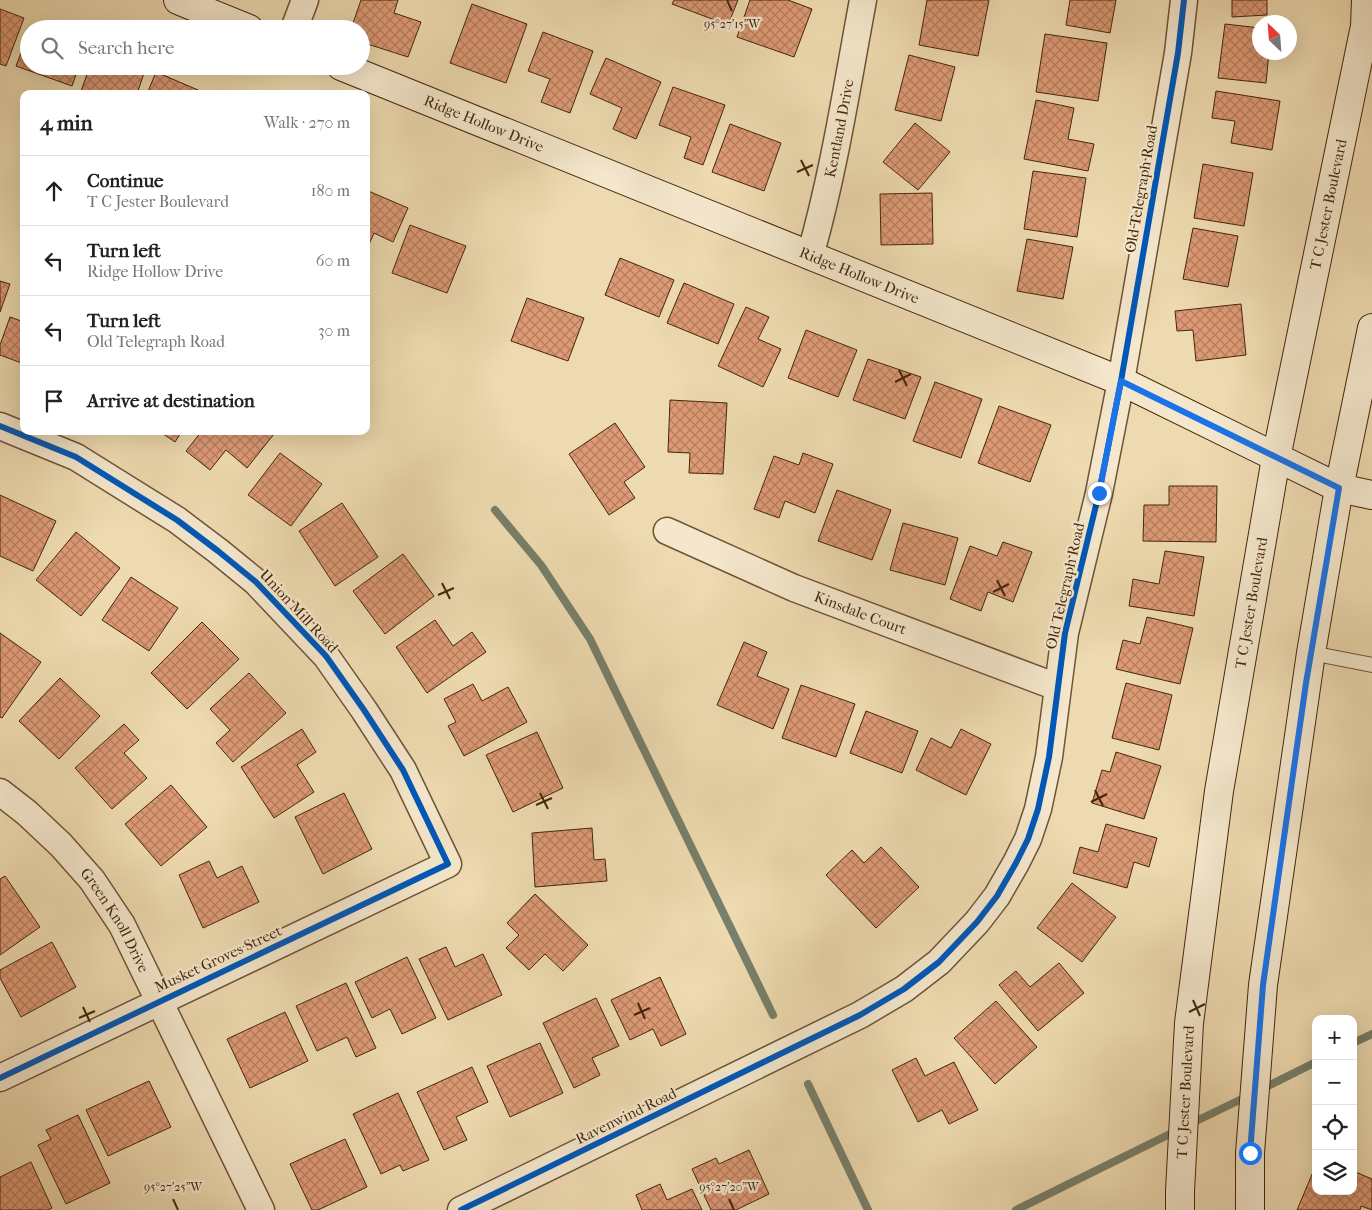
<!DOCTYPE html>
<meta charset="utf-8">
<style>
:root{--surface:#fff;--page:#f2f2f2;--text:#222;--muted:#767676;--line:#e0e0e0}
body{margin:0;font-family:"IM FELL French Canon",serif;background:var(--page);color:var(--text)}
.controls{position:absolute;right:15px;bottom:15px;display:grid;overflow:hidden;border-radius:10px;box-shadow:0 5px 20px #0002}
.controls button{width:45px;height:45px;display:grid;place-items:center;padding:0;border:0;border-bottom:1px solid var(--line);background:var(--surface);color:var(--text);font:25px sans-serif}
.compass{position:absolute;left:1252px;top:15px;width:45px;height:45px;border-radius:50%;background:var(--surface);box-shadow:0 5px 20px #0002;rotate:335deg}
.stop{position:absolute;width:15px;height:15px;margin:-11px;border:4px solid #1a73e8;border-radius:50%;background:#fff}
.stop.end{background:#1a73e8;border-color:#fff;box-shadow:0 1px 5px #0008}
.list{margin:0;padding:0;list-style:none}
h2{display:flex;justify-content:space-between;align-items:center;height:65px;margin:0;padding:0 20px;font-size:21px}
h2 small{font-size:16px;font-weight:400;color:var(--muted)}
.list li{display:grid;grid-template-columns:32px 1fr auto;gap:15px;align-items:center;box-sizing:border-box;height:70px;padding:0 20px;border-top:1px solid var(--line)}
.list b{display:block;font-size:19px;white-space:nowrap}
.list p{margin:0;font-size:16px;white-space:nowrap;color:var(--muted)}
.list em{font-size:16px;font-style:normal;color:var(--muted)}
.icon{flex:none;width:28px;height:28px;fill:none;stroke:currentColor;stroke-width:2;stroke-linecap:round;stroke-linejoin:round}
.map{position:relative;flex:none;width:1372px;height:1210px;overflow:hidden}
.search{position:absolute;background:var(--surface);box-shadow:0 5px 20px #0002;left:20px;top:20px;width:350px;height:55px;display:flex;align-items:center;gap:12px;box-sizing:border-box;padding:0 18px;border-radius:28px;color:var(--muted);font-size:19px}
.panel{position:absolute;background:var(--surface);box-shadow:0 5px 20px #0002;left:20px;top:90px;width:350px;height:345px;border-radius:10px}
.map>svg:first-child{display:block}
.lines{fill:none;stroke-linecap:round;stroke-linejoin:round}
.stream{stroke:#787f6a;stroke-width:8}
.building{fill:url(#building-cross-hatch);stroke:#44260c}
.lane-casing{stroke:#6e5335;stroke-width:16}
.street-casing{stroke:#6e5335;stroke-width:29}
.secondary-casing{stroke:#44260c;stroke-width:30}
.lane{stroke:#f4e7cc;stroke-width:14}
.street{stroke:#f4e7cc;stroke-width:26}
.secondary{stroke:#f4e7cc;stroke-width:28}
.cycleway-casing{stroke:#f4e7cc;stroke-width:9}
.cycleway{stroke:#0057b8;stroke-width:6}
.route{stroke:#1a73e8;stroke-width:6}
.ticks{fill:none;stroke:#44260c;stroke-width:2}
.labels{text-anchor:middle;stroke-width:4.5;stroke-linejoin:round;paint-order:stroke}
.street-label{font-size:15px;fill:#44260c;stroke:#f4e7cc}
.ticks-label{font-size:12px;text-anchor:middle;fill:#44260c;stroke:#f4e7cc;stroke-width:4.5;stroke-linejoin:round;paint-order:stroke}
</style>
<div class="map">
<svg width="1372" height="1210" viewBox="0 0 1372 1210">
<defs>
<pattern id="building-cross-hatch" width="8" height="8" patternUnits="userSpaceOnUse" patternTransform="scale(1.25)"><rect width="8" height="8" fill="#dd9a75"/><path d="M0 0l8 8M0 8l8-8" fill="none" stroke="#b57d5e"/></pattern>
</defs>
<rect width="100%" height="100%" fill="#eedab0"/>
<filter id="stains"><feTurbulence type="fractalNoise" baseFrequency=".004" numOctaves="4"/><feColorMatrix values="0 0 0 0 .2 0 0 0 0 .09 0 0 0 0 .02 0 0 0 .5 -.17"/></filter>
<radialGradient id="worn" r=".72"><stop offset=".6" stop-color="#630" stop-opacity="0"/><stop offset="1" stop-color="#630" stop-opacity=".3"/></radialGradient>
<g class="lines">
<g class="stream">
<polyline points="495,510 541,565 590,639 773,1015"/>
<polyline points="1353,1043 1372,1034"/>
<polyline points="808,1084 868,1210"/>
<polyline points="1260,1090 1316,1062"/>
<polyline points="1188,1125 1248,1096"/>
<polyline points="1016,1210 1178,1130"/>
</g>
</g>
<g class="building">
<polygon points="361,0 398,0 394,13 421,22 408,57 361,42 361,29 351,29"/>
<polygon points="674,0 738,0 728,25 672,4"/>
<polygon points="750,0 788,0 812,9 794,57 737,37"/>
<polygon points="927,0 989,0 978,56 919,45"/>
<polygon points="1070,0 1116,0 1110,33 1066,25"/>
<polygon points="1232,0 1267,0 1267,15 1232,17"/>
<polygon points="472,4 527,24 506,83 450,63"/>
<polygon points="0,9 24,18 6,66 0,64"/>
<polygon points="1225,24 1260,28 1260,52 1269,52 1266,83 1218,78"/>
<polygon points="29,32 29,66 79,66 72,86 16,66"/>
<polygon points="543,32 593,51 570,113 541,102 550,79 528,71"/>
<polygon points="1045,34 1107,43 1098,101 1036,92"/>
<polygon points="909,55 955,67 941,121 895,110"/>
<polygon points="606,58 661,82 636,139 613,129 622,108 590,94"/>
<polygon points="90,66 144,66 146,67 137,94 80,94"/>
<polygon points="156,72 205,93 204,94 147,94"/>
<polygon points="673,87 725,105 703,165 684,158 691,137 659,125"/>
<polygon points="1216,91 1280,101 1272,150 1231,143 1235,121 1212,118"/>
<polygon points="1036,100 1074,108 1068,139 1094,144 1088,171 1024,159"/>
<polygon points="915,123 950,152 918,190 883,162"/>
<polygon points="730,124 781,143 764,191 712,172"/>
<polygon points="1203,164 1253,173 1244,226 1194,218"/>
<polygon points="1033,171 1086,178 1077,237 1024,229"/>
<polygon points="366,190 408,208 393,242 374,233 366,251"/>
<polygon points="932,193 933,244 881,245 880,194"/>
<polygon points="410,225 466,246 447,293 392,273"/>
<polygon points="1193,228 1238,236 1228,287 1183,279"/>
<polygon points="1027,239 1073,247 1063,299 1017,291"/>
<polygon points="620,258 674,280 659,317 605,295"/>
<polygon points="0,281 10,284 0,312"/>
<polygon points="684,283 734,304 718,344 667,323"/>
<polygon points="527,298 584,318 568,361 511,341"/>
<polygon points="1241,304 1246,355 1196,361 1193,330 1177,331 1175,311"/>
<polygon points="746,307 769,317 758,339 781,349 763,387 718,366"/>
<polygon points="10,317 24,322 24,364 0,355 0,345"/>
<polygon points="806,330 857,350 838,397 788,378"/>
<polygon points="868,359 921,377 905,419 853,400"/>
<polygon points="935,382 982,399 961,458 913,441"/>
<polygon points="670,400 727,403 723,474 689,473 690,453 668,452"/>
<polygon points="999,406 1051,425 1030,482 978,463"/>
<polygon points="615,423 645,467 624,482 635,498 609,515 569,454"/>
<polygon points="159,431 182,431 175,442"/>
<polygon points="202,431 270,431 274,434 247,468 226,450 210,470 186,451"/>
<polygon points="280,453 322,484 291,526 248,495"/>
<polygon points="803,453 833,464 815,513 785,501 779,518 754,509 774,456 799,465"/>
<polygon points="1169,486 1217,486 1216,542 1143,541 1144,505 1169,505"/>
<polygon points="837,490 891,510 872,560 818,541"/>
<polygon points="0,495 56,521 33,571 0,556"/>
<polygon points="342,503 378,557 335,586 299,531"/>
<polygon points="903,523 958,538 945,585 890,570"/>
<polygon points="76,532 120,568 81,616 36,580"/>
<polygon points="1003,542 1032,552 1013,602 988,592 981,611 950,599 970,546 997,556"/>
<polygon points="1165,551 1204,557 1194,616 1129,606 1133,579 1159,584"/>
<polygon points="403,554 434,596 385,634 353,591"/>
<polygon points="131,577 178,608 149,651 102,620"/>
<polygon points="1147,617 1193,628 1180,684 1116,669 1123,640 1140,644"/>
<polygon points="435,620 453,646 472,632 486,652 427,693 396,647"/>
<polygon points="202,622 239,659 187,709 151,673"/>
<polygon points="0,633 41,662 2,718 0,717"/>
<polygon points="744,642 767,652 757,676 789,689 773,729 717,705"/>
<polygon points="249,673 286,713 233,762 216,743 230,730 210,709"/>
<polygon points="60,678 100,716 59,759 19,721"/>
<polygon points="1126,683 1172,695 1159,750 1112,738"/>
<polygon points="473,684 482,701 508,687 527,722 464,756 448,726 456,722 444,699"/>
<polygon points="801,685 855,704 836,757 782,738"/>
<polygon points="866,711 918,731 902,773 850,753"/>
<polygon points="124,724 139,740 124,753 147,778 112,809 75,768"/>
<polygon points="302,729 316,752 297,765 314,792 274,818 241,767"/>
<polygon points="961,729 991,744 966,795 916,770 931,738 951,748"/>
<polygon points="537,732 563,788 513,812 486,755"/>
<polygon points="1116,752 1161,766 1144,819 1092,803 1102,770 1110,772"/>
<polygon points="171,785 207,827 161,866 125,824"/>
<polygon points="344,793 372,849 323,874 295,817"/>
<polygon points="1106,824 1157,838 1149,867 1134,862 1127,888 1073,873 1080,847 1098,852"/>
<polygon points="592,828 594,860 605,859 607,881 535,887 532,833"/>
<polygon points="881,847 919,887 876,928 826,875 852,850 864,863"/>
<polygon points="209,861 217,878 242,866 259,902 203,928 179,875"/>
<polygon points="5,876 40,927 0,955 0,879"/>
<polygon points="1072,883 1116,917 1082,962 1037,928"/>
<polygon points="535,894 588,945 563,971 545,954 529,970 506,948 519,935 507,923"/>
<polygon points="52,942 76,987 21,1017 0,978 0,970"/>
<polygon points="446,947 455,967 483,954 502,995 448,1020 419,959"/>
<polygon points="407,957 436,1018 402,1034 390,1009 372,1018 355,982"/>
<polygon points="1059,963 1084,993 1038,1031 999,985 1016,971 1030,987"/>
<polygon points="660,977 686,1034 661,1046 653,1029 630,1040 611,1000"/>
<polygon points="346,983 376,1048 356,1057 347,1037 317,1051 296,1006"/>
<polygon points="596,998 619,1046 592,1058 600,1075 574,1088 543,1023"/>
<polygon points="996,1001 1037,1047 995,1084 954,1038"/>
<polygon points="285,1012 308,1061 250,1088 227,1039"/>
<polygon points="540,1043 563,1093 510,1117 487,1066"/>
<polygon points="916,1058 925,1076 954,1062 978,1110 949,1124 942,1110 918,1122 892,1070"/>
<polygon points="472,1067 488,1102 456,1117 467,1140 444,1150 417,1092"/>
<polygon points="149,1081 171,1127 108,1156 86,1110"/>
<polygon points="398,1093 429,1160 403,1171 400,1165 381,1174 353,1114"/>
<polygon points="78,1115 110,1183 66,1204 38,1145 51,1139 46,1130"/>
<polygon points="345,1139 367,1187 318,1210 312,1210 290,1164"/>
<polygon points="749,1150 769,1194 736,1210 711,1210 692,1169 716,1158 719,1164"/>
<polygon points="31,1162 52,1208 48,1210 0,1210 0,1177"/>
<polygon points="1316,1165 1316,1191 1353,1191 1353,1171 1372,1179 1372,1210 1361,1206 1360,1210 1297,1210"/>
<polygon points="660,1184 667,1200 692,1189 702,1210 642,1210 636,1195"/>
</g>
<g class="lines">
<g class="lane-casing">
<polyline id="lane" points="1311,653 1372,665"/>
</g>
<g class="street-casing">
<g id="street">
<polyline points="294,29 305,0"/>
<path id="s1" d="M 810,256 C 834,172 847,86 863,0"/>
<polyline points="0,426 76,457 177,520 218,551 256,582 326,656 364,710 403,770 448,864 0,1078"/>
<path id="s2" d="M 667,531 L 794,588 L 1057,687"/>
<path id="s3" d="M 0,792 L 27,813 L 61,845 L 92,880 L 122,925 L 261,1210"/>
<polyline points="461,1210 860,1015 904,989 939,962 977,922 997,896 1016,863 1028,839 1038,809 1049,757 1065,633 1099,493 1121,381 1178,53 1184,0"/>
</g>
</g>
<g class="secondary-casing">
<g id="secondary">
<polyline points="178,0 249,29"/>
<path id="s4" d="M 341,66 L 1121,381 L 1339,488 L 1372,495"/>
<path id="s5" d="M 1180,1210 L 1180,1191 L 1189,1023 L 1219,791 L 1276,458 L 1365,26 L 1366,0"/>
<polyline points="1250,1210 1250,1153 1263,985 1311,653 1339,488 1372,328"/>
</g>
</g>
<use href="#lane" class="lane"/>
<use href="#street" class="street"/>
<use href="#secondary" class="secondary"/>
<g class="cycleway-casing">
<g id="cycleway">
<polyline points="0,426 76,457 177,520 218,551 256,582 326,656 364,710 403,770 448,864 0,1078"/>
<polyline points="461,1210 860,1015 904,989 939,962 977,922 997,896 1016,863 1028,839 1038,809 1049,757 1065,633 1099,493 1121,381 1178,53 1184,0"/>
</g>
</g>
<use href="#cycleway" class="cycleway"/>
</g>
<g class="lines">
<polyline class="route" points="1099,493 1121,381 1339,488 1306,683 1263,985 1250,1153"/>
</g>
<path class="ticks" d="M 727,0 L 732,11M 801,160 L 809,176M 797,172 L 813,165M 899,370 L 907,386M 895,382 L 911,374M 997,580 L 1005,596M 442,583 L 450,599M 993,592 L 1009,584M 438,595 L 454,588M 1095,790 L 1103,806M 540,793 L 548,809M 1091,802 L 1107,794M 536,805 L 552,798M 1193,1000 L 1200,1016M 638,1003 L 645,1019M 83,1007 L 90,1022M 1189,1012 L 1205,1004M 634,1015 L 650,1008M 79,1018 L 95,1011M 173,1199 L 178,1210M 729,1199 L 734,1210"/>
<g class="labels">
<g class="street-label">
<text dy="5" stroke="none"><textPath href="#s4" startOffset="154">Ridge Hollow Drive</textPath></text>
<text dy="5" stroke="none"><textPath href="#s1" startOffset="131">Kentland Drive</textPath></text>
<text transform="translate(1141 189) rotate(-80)" y="5">Old Telegraph Road</text>
<text dy="5" stroke="none"><textPath href="#s5" startOffset="1018">T C Jester Boulevard</textPath></text>
<text dy="5" stroke="none"><textPath href="#s4" startOffset="559">Ridge Hollow Drive</textPath></text>
<text transform="translate(1065 586) rotate(-77)" y="5">Old Telegraph Road</text>
<text dy="5" stroke="none"><textPath href="#s5" startOffset="612">T C Jester Boulevard</textPath></text>
<text transform="translate(299 611) rotate(47)" y="5">Union Mill Road</text>
<text dy="5" stroke="none"><textPath href="#s2" startOffset="210">Kinsdale Court</textPath></text>
<text dy="5" stroke="none"><textPath href="#s3" startOffset="174">Green Knoll Drive</textPath></text>
<text transform="translate(218 959) rotate(-25)" y="5">Musket Groves Street</text>
<text dy="5" stroke="none"><textPath href="#s5" startOffset="118">T C Jester Boulevard</textPath></text>
<text transform="translate(626 1116) rotate(-26)" y="5">Ravenwind Road</text>
</g>
</g>
<g class="ticks-label">
<text x="732" y="28">95°27'15"W</text>
<text x="173" y="1191">95°27'25"W</text>
<text x="729" y="1191">95°27'20"W</text>
</g>
<rect width="100%" height="100%" filter="url(#stains)"/>
<rect width="100%" height="100%" fill="url(#worn)"/>
</svg>
<div class="controls">
<button>+</button>
<button>−</button>
<button><svg class="icon" aria-label="locate" viewBox="0 0 24 24"><circle cx="12" cy="12" r="6"/><path d="M12 2v4M12 18v4M2 12h4M18 12h4"/></svg></button>
<button><svg class="icon" aria-label="layers" viewBox="0 0 24 24"><path d="M12 4l9 5-9 5-9-5zM3 14l9 5 9-5"/></svg></button>
</div>
<svg class="compass" viewBox="-18 -18 36 36"><path d="M0-13l5 13h-10z" fill="#e53935"/><path d="M0 13l5-13h-10z" fill="#767676"/></svg>
<div class="stop" style="left:1250px;top:1153px"></div>
<div class="stop end" style="left:1099px;top:493px"></div>
<div class="search"><svg class="icon" aria-label="search" viewBox="0 0 24 24"><circle cx="10" cy="10" r="6"/><path d="M15 15l6 6"/></svg>Search here</div>
<section class="panel">
<h2>4 min<small>Walk · 270 m</small></h2>
<ul class="list">
<li><svg class="icon" aria-label="ahead" viewBox="0 0 24 24"><path d="M12 20V5M6 11l6-6 6 6"/></svg><div><b>Continue</b><p>T C Jester Boulevard</p></div><em>180 m</em></li>
<li><svg class="icon" aria-label="left" viewBox="0 0 24 24"><path d="M17 20v-9H6M10 6l-5 5 5 5"/></svg><div><b>Turn left</b><p>Ridge Hollow Drive</p></div><em>60 m</em></li>
<li><svg class="icon" aria-label="left" viewBox="0 0 24 24"><path d="M17 20v-9H6M10 6l-5 5 5 5"/></svg><div><b>Turn left</b><p>Old Telegraph Road</p></div><em>30 m</em></li>
<li><svg class="icon" aria-label="arrive" viewBox="0 0 24 24"><path d="M6 21V4h12l-3 4 3 4H6"/></svg><div><b>Arrive at destination</b></div></li>
</ul>
</section>
</div>
